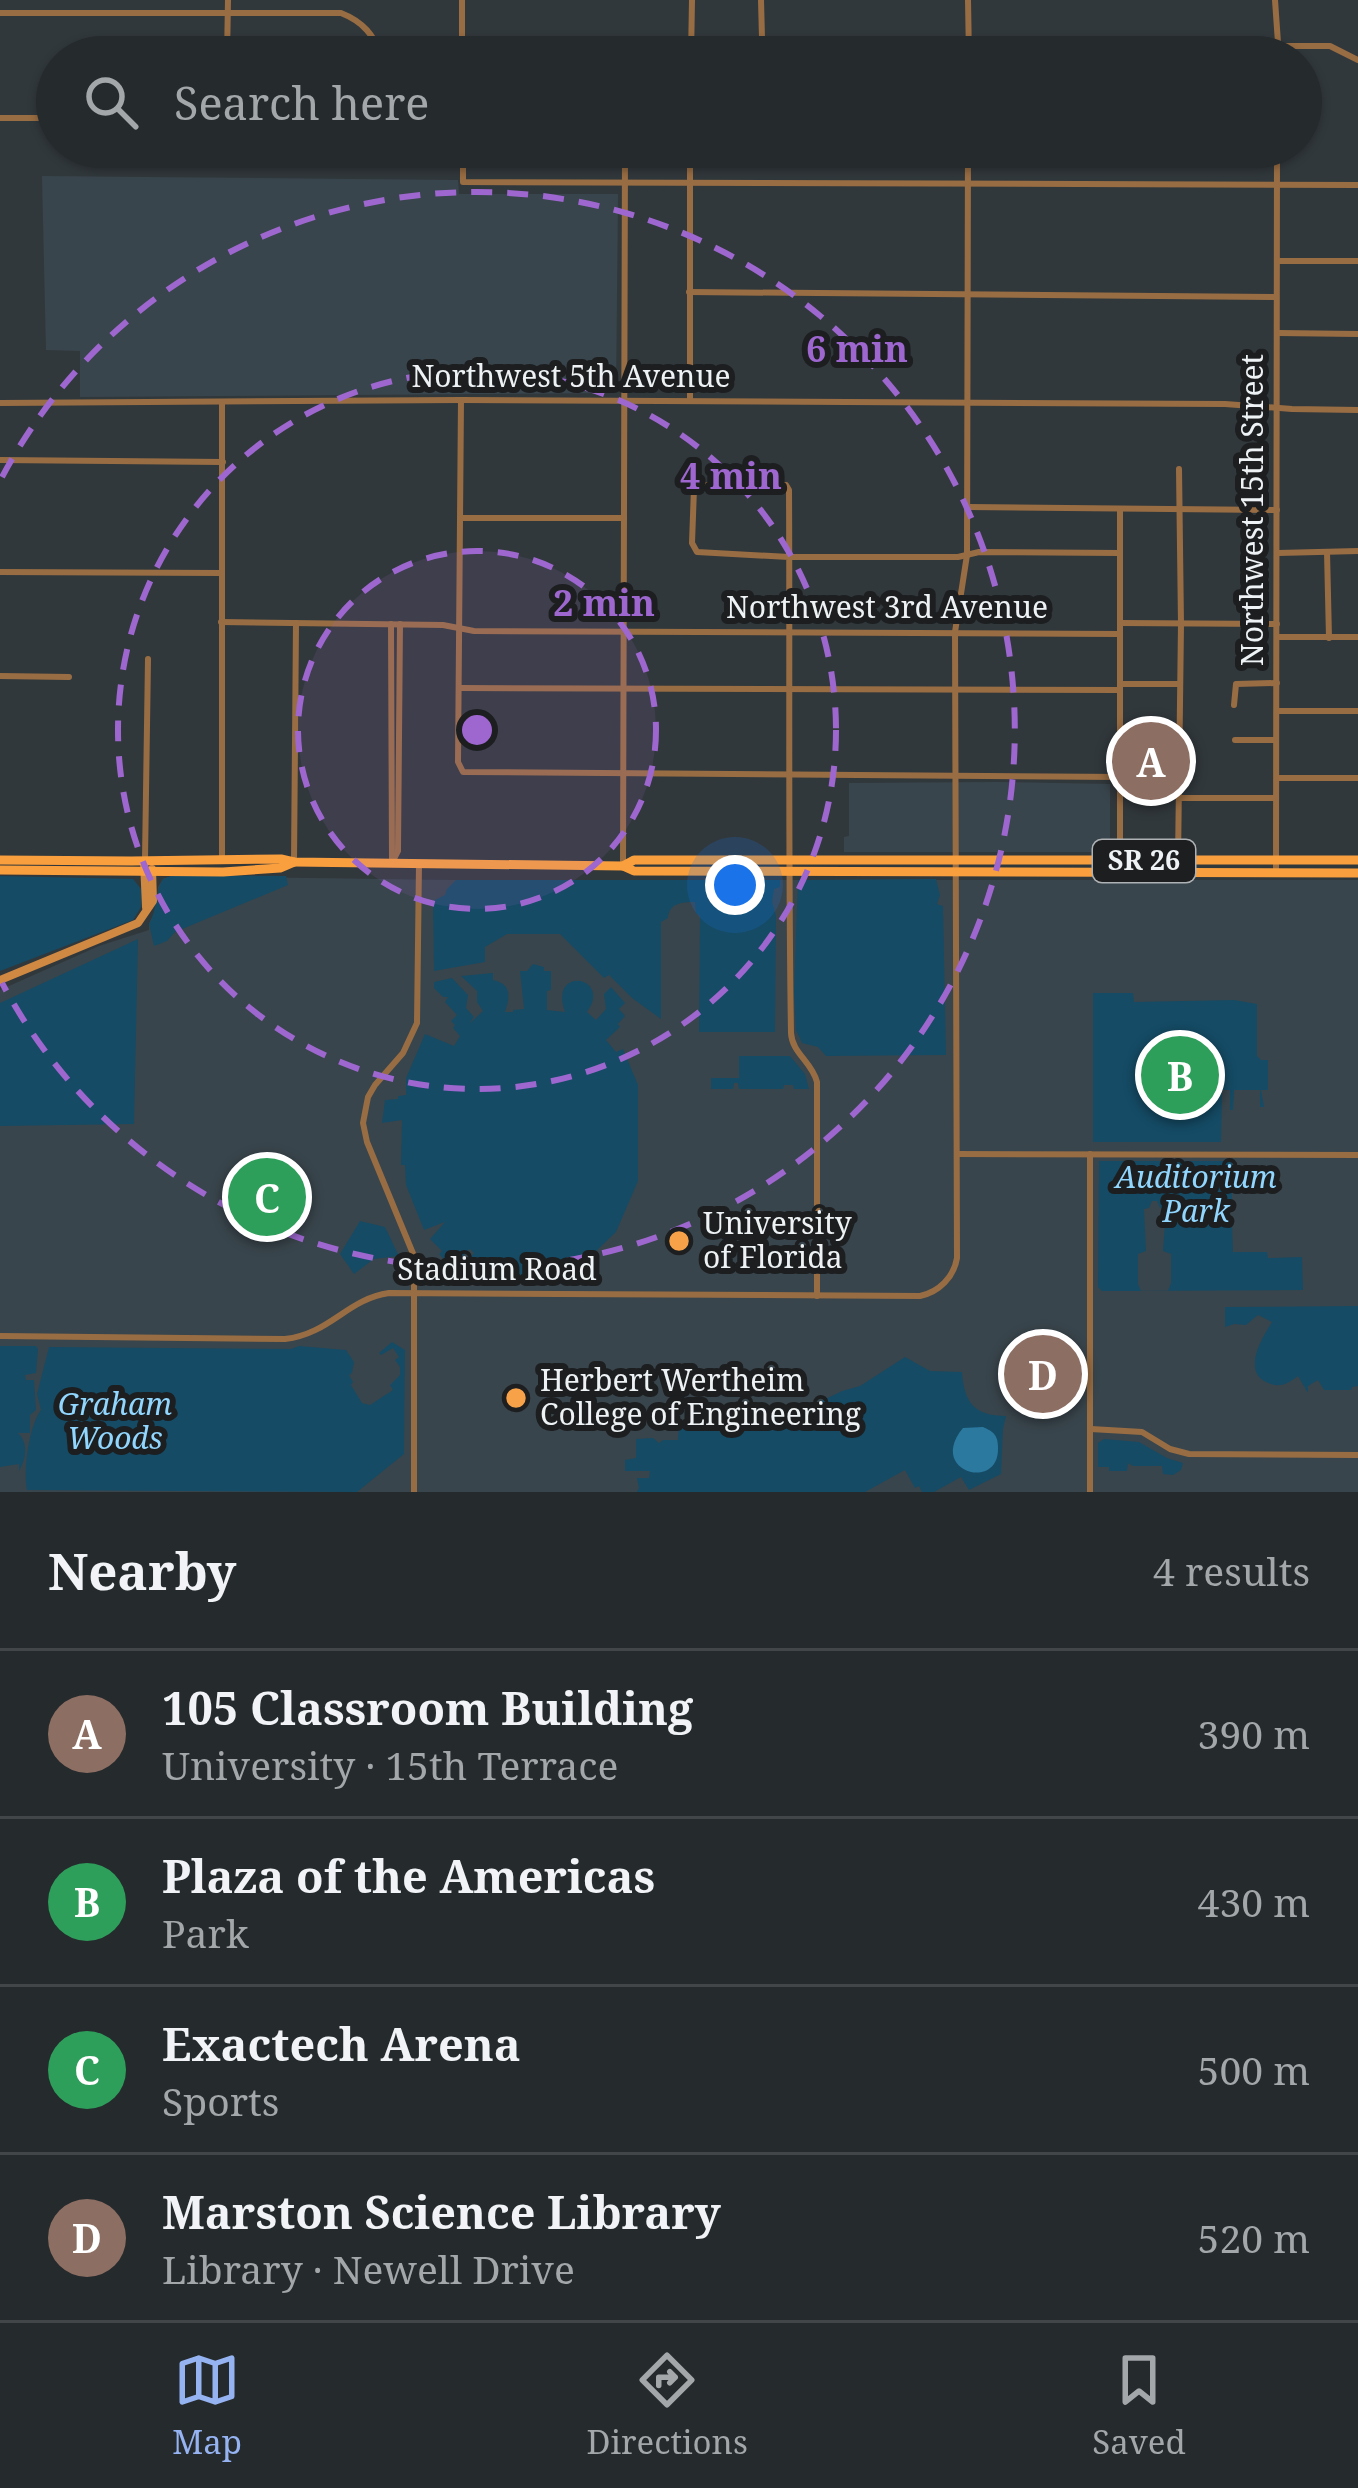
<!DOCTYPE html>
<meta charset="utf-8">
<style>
:root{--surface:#252a2d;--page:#2d3235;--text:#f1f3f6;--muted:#a3a7aa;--line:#424649;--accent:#95b2f1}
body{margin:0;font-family:"Noto Serif",serif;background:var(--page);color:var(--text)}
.you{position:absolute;left:735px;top:885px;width:42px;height:42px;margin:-30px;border:9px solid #fff;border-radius:50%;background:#1a73e8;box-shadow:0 0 0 18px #1a73e833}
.badge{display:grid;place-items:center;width:78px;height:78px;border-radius:50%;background:var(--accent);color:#fff;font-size:39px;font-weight:700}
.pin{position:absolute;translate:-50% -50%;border:6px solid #fff;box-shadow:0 3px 12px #0006}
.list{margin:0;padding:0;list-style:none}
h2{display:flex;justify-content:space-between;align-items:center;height:156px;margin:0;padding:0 48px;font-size:51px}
h2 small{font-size:39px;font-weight:400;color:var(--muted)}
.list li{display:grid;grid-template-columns:78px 1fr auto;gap:36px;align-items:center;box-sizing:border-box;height:168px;padding:0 48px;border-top:3px solid var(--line)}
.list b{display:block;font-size:45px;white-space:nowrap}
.list p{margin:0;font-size:39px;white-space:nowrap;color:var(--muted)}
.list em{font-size:39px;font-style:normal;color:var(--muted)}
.icon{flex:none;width:66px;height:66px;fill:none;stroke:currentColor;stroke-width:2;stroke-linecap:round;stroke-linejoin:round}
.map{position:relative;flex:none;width:1358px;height:1492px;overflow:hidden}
.search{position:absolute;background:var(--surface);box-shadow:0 3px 9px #0004;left:36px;right:36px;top:36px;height:132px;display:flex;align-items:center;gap:30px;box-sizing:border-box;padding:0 42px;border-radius:66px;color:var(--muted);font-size:45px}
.sheet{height:828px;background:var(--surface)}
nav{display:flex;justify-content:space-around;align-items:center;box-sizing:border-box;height:168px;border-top:3px solid var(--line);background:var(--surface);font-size:33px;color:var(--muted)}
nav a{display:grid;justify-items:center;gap:6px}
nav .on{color:var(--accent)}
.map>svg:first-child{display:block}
.built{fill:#39454c}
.green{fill:#154b65;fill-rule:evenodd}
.water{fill:#2c79a0}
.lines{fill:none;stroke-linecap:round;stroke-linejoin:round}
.street{stroke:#996d43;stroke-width:6}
.secondary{stroke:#d08942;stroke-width:8}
.primary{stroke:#fa9f3e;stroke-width:9}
.ring{fill:none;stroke:#9e67cf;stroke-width:6;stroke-dasharray:21 15}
.poi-dot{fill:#f7a149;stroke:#1c1e20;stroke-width:4.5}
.labels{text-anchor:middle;stroke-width:12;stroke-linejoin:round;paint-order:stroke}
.shield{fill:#1c1e20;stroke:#afb2b4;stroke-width:3}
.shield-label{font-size:27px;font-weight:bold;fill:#eef2f4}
.street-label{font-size:30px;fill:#eef2f4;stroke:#1c1e20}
.park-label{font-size:30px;font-style:italic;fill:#91d6fe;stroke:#1c1e20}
.poi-label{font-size:30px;fill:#eef2f4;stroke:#1c1e20;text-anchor:start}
.centre{fill:#9e67cf;stroke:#1c1e20;stroke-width:6}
.ring-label{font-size:36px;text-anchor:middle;font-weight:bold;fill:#9e67cf;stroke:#1c1e20;stroke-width:12;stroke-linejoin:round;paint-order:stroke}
</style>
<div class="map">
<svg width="1358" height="1492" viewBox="0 0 1358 1492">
<rect width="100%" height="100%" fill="#31383c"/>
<g class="built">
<polygon points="42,176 458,180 459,194 618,194 616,393 80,397 80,351 46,350"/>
<polygon points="998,782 1110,784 1110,852 844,852 844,837 849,836 849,783"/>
<polygon points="171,876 456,880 1358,880 1358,1492 0,1492 0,990 99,946 149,930 149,924 157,906 158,887 163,879"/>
</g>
<g class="green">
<path d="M 174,875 L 286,876 L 288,885 L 175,932 L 167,941 L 154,946 L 149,924 C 158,909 154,893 163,879 Z"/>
<polygon points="0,876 133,879 141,889 141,907 133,920 0,971"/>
<polygon points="936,879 940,895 937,904 943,906 946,1055 826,1056 818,1047 802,1043 796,1030 794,992 798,880"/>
<path d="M 456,880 L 780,880 L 780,887 L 774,889 L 772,902 L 776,916 L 775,1032 L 699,1032 L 700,916 L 696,913 L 695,902 C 682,902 669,903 668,918 L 661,922 L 661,1019 L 632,998 L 609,975 L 604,978 L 560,934 L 507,934 L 485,947 L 485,962 L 434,971 L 433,901 L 445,895 L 447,889 Z"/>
<polygon points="138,939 134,1124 0,1126 0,1003"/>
<path d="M 533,964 L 544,967 L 544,971 L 551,971 L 551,990 L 547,991 L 547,1010 L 565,1012 C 548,965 613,976 587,1012 L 596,1020 L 606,1009 L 604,994 L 611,987 L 625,1003 L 619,1009 L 625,1016 L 618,1024 L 620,1027 L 606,1040 L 616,1052 L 623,1049 L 638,1085 L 638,1181 L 616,1232 L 593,1254 L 594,1277 L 475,1276 L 474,1281 L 471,1280 L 454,1274 L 474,1253 L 470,1249 L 448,1270 L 449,1265 L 439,1254 L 442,1251 L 430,1239 L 445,1222 L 424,1230 L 406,1185 L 405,1165 L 401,1165 L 402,1120 L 382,1123 L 385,1100 L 398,1099 L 398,1096 L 406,1095 L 406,1078 L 425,1034 L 454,1046 L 460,1036 L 453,1028 L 455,1025 L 451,1021 L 457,1015 L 445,1002 L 448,997 L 443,997 L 434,988 L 434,982 L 452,978 L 468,995 L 466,1008 L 474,1017 L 469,1024 L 483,1011 L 477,1002 L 477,991 L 461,976 L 493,973 L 493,980 C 512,984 510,997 505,1012 L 513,1012 L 513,1010 L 524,1009 L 520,971 L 527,971 Z"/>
<polygon points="1093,993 1133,993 1134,1002 1234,1000 1257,1004 1257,1056 1261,1060 1268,1060 1268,1090 1261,1090 1264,1107 1260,1107 1260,1090 1234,1090 1233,1110 1230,1110 1230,1090 1222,1090 1221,1142 1093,1142"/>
<polygon points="739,1056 790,1056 805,1074 809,1089 794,1089 793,1085 784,1085 783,1089 739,1089 738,1083 734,1083 733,1089 711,1089 711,1078 739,1078"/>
<path d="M 1099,1161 L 1232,1161 L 1232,1204 L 1228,1205 L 1228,1223 L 1232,1224 L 1233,1252 L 1267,1252 L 1268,1258 L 1302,1257 L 1303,1290 L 1102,1291 L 1098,1287 ZM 1152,1201 L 1157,1201 L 1160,1208 L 1166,1209 L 1163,1251 L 1171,1254 L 1171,1283 L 1168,1291 L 1141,1291 L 1138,1284 L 1138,1254 L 1146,1251 L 1144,1209 L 1149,1208 Z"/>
<polygon points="360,1221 385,1227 399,1256 374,1259 354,1274 340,1254"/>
<path d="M 1358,1306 L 1358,1386 L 1352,1387 L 1351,1390 L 1324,1390 L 1318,1380 L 1308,1386 L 1308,1393 L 1298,1376 C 1290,1382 1282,1388 1271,1384 C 1240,1375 1261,1339 1272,1322 L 1258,1315 L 1246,1325 L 1234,1324 L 1225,1327 L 1225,1307 Z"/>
<path d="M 392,1342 L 405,1350 L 404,1454 L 357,1492 L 27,1490 C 23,1470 29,1426 41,1410 L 37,1394 L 49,1347 L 291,1349 L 299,1346 L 346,1350 L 354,1362 L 352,1373 L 349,1375 L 353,1382 L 351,1385 L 362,1403 L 370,1405 L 393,1390 L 390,1385 L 400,1375 L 400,1367 L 395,1360 L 399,1357 L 393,1348 L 381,1355 L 379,1353 Z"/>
<path d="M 0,1346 L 36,1346 L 38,1349 L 36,1373 L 25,1375 L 26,1380 L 34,1380 L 36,1410 L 30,1415 L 30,1433 L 18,1433 C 28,1442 27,1458 19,1471 L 19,1464 L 0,1467 Z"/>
<path d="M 905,1357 L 930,1371 L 962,1372 C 964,1402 974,1416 1006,1416 L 1003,1429 L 1001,1474 L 969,1490 L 961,1477 L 934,1492 L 922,1492 L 919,1486 L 915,1488 L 905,1470 L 865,1492 L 637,1492 L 639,1488 L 637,1478 L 649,1478 L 650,1471 L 625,1471 L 625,1460 L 636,1458 L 636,1439 L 653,1438 L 659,1443 L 663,1440 L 678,1440 L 679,1426 L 764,1429 L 842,1391 L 860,1386 Z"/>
<polygon points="1104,1439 1139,1442 1167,1458 1183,1463 1181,1470 1173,1475 1163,1474 1162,1466 1133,1466 1128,1463 1127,1471 1109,1471 1109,1467 1098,1467 1098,1443"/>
</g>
<path class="water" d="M 983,1427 C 994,1432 998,1435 998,1449 C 998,1492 927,1471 963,1428 Z"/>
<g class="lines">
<g class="street">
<polyline points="462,0 462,57"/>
<polyline points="761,0 762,38 766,57"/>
<polyline points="968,0 969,57"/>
<polyline points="1275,0 1279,57"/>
<path d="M 0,13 L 341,13 C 364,22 373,35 383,57"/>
<polyline points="462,43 559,45 673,42 731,57"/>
<polyline points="624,43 624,57"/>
<polyline points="1279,46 1330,46 1358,60"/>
<polyline points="227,57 228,0"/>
<polyline points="691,57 692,0"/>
<polyline points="0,118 57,118"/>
<polyline points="463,147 463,182 1358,185"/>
<polyline points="690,147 690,401"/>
<polyline points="1278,261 1358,261"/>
<polyline points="689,292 1276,297"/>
<polyline points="1278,333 1358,334"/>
<polyline points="461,400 458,762 463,772 1120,777"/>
<polyline points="222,402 222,860"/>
<polyline points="0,403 461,400 1225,404 1292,409 1358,410"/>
<polyline points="0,460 223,462"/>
<polyline points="968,507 1277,510"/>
<polyline points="461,518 624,518"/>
<polyline points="1327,552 1329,638"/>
<polyline points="1278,553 1358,551"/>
<polyline points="0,572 222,573"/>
<polyline points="221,622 443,625 474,631 1120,634"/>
<polyline points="1120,623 1277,624"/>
<polyline points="391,624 392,860"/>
<polyline points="1278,637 1358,637"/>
<polyline points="0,676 69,677"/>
<polyline points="1120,684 1180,684"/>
<polyline points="460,688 1120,690"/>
<polyline points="1234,705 1236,684 1277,683"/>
<polyline points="1278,711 1358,711"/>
<polyline points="1235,740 1276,740"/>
<polyline points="1278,778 1358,778"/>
<polyline points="1181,798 1276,798"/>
<polyline points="145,859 148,659"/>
<polyline points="1178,861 1181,624 1179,469"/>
<polyline points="294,862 296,623"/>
<polyline points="392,863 398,851 400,624"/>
<polyline points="623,866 625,147"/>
<polyline points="1120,872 1120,509"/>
<polyline points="1276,873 1277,147"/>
<polyline points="957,1154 1358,1155"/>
<path d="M 817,1296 L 817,1082 C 812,1062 792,1053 791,1033 C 788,852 790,671 789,490 L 786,485 L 707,485 L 694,488 L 692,543 L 697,552 L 789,557 L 958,557 L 979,552 L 1120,553"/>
<path d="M 0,1336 L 285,1339 C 330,1334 347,1299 389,1293 L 920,1296 C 939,1292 954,1277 957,1258 L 955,632 L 967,555 L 968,147"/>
<polyline points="1091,1429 1142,1432 1170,1449 1189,1454 1358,1455"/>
<polyline points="414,1492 414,1256 367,1142 363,1123 368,1097 375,1085 403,1053 417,1023 419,864"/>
<polyline points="1090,1492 1090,1154"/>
</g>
<g class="secondary">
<polyline points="144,861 146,907"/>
<polyline points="0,980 138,923 153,901 152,869"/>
</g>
<g class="primary">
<polyline points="0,860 131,861 281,859 294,862 623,866 634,860 1358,860"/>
<polyline points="623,866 634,871 1358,873"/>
<polyline points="0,870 223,872 280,868 294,862"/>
</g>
</g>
<circle cx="477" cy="730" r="179" fill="#9e67cf" fill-opacity=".12"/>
<g class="ring">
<circle cx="477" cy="730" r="179"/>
<circle cx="477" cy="730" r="359"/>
<path d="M2 477A538 538 0 1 1 2 983"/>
</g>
<g class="poi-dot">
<circle cx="679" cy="1241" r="12"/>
<circle cx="516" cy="1398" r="12"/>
</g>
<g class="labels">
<rect class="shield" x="1093" y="840" width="102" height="42" rx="9"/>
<g class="shield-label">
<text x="1144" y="870">SR 26</text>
</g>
<g class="street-label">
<text x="571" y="387">Northwest 5th Avenue</text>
<text transform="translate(1253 510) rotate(-90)" y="10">Northwest 15th Street</text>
<text x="887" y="618">Northwest 3rd Avenue</text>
<text x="497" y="1280">Stadium Road</text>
</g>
<g class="park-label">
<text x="1196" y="1188">Auditorium<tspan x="1196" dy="34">Park</tspan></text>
<text x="115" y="1415">Graham<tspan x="115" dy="34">Woods</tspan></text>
</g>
<g class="poi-label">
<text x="703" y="1234">University<tspan x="703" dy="34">of Florida</tspan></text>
<text x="540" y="1391">Herbert Wertheim<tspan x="540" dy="34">College of Engineering</tspan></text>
</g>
</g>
<circle cx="477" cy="730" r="18" class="centre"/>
<g class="ring-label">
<text x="857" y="362">6 min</text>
<text x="731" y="489">4 min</text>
<text x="604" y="616">2 min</text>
</g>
</svg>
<div class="you"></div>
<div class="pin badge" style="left:1151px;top:761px;background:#8d6e63">A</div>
<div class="pin badge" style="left:1180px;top:1075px;background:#2e9e5b">B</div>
<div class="pin badge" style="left:267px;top:1197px;background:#2e9e5b">C</div>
<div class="pin badge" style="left:1043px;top:1374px;background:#8d6e63">D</div>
<div class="search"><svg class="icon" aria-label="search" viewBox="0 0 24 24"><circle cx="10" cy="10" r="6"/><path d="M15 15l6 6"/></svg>Search here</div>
</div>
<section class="sheet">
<h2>Nearby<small>4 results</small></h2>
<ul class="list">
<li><span class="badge" style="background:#8d6e63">A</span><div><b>105 Classroom Building</b><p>University · 15th Terrace</p></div><em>390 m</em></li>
<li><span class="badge" style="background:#2e9e5b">B</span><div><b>Plaza of the Americas</b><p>Park</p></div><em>430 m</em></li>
<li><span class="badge" style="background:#2e9e5b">C</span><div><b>Exactech Arena</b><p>Sports</p></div><em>500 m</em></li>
<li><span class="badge" style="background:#8d6e63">D</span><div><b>Marston Science Library</b><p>Library · Newell Drive</p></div><em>520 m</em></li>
</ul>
</section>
<nav>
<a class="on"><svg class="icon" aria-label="map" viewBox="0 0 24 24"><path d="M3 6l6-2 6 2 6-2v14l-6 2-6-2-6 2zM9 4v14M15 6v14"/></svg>Map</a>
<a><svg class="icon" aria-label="directions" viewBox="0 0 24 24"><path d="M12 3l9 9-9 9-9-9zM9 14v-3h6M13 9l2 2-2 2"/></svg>Directions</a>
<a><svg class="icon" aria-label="saved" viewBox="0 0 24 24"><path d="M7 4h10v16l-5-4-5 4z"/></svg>Saved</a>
</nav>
